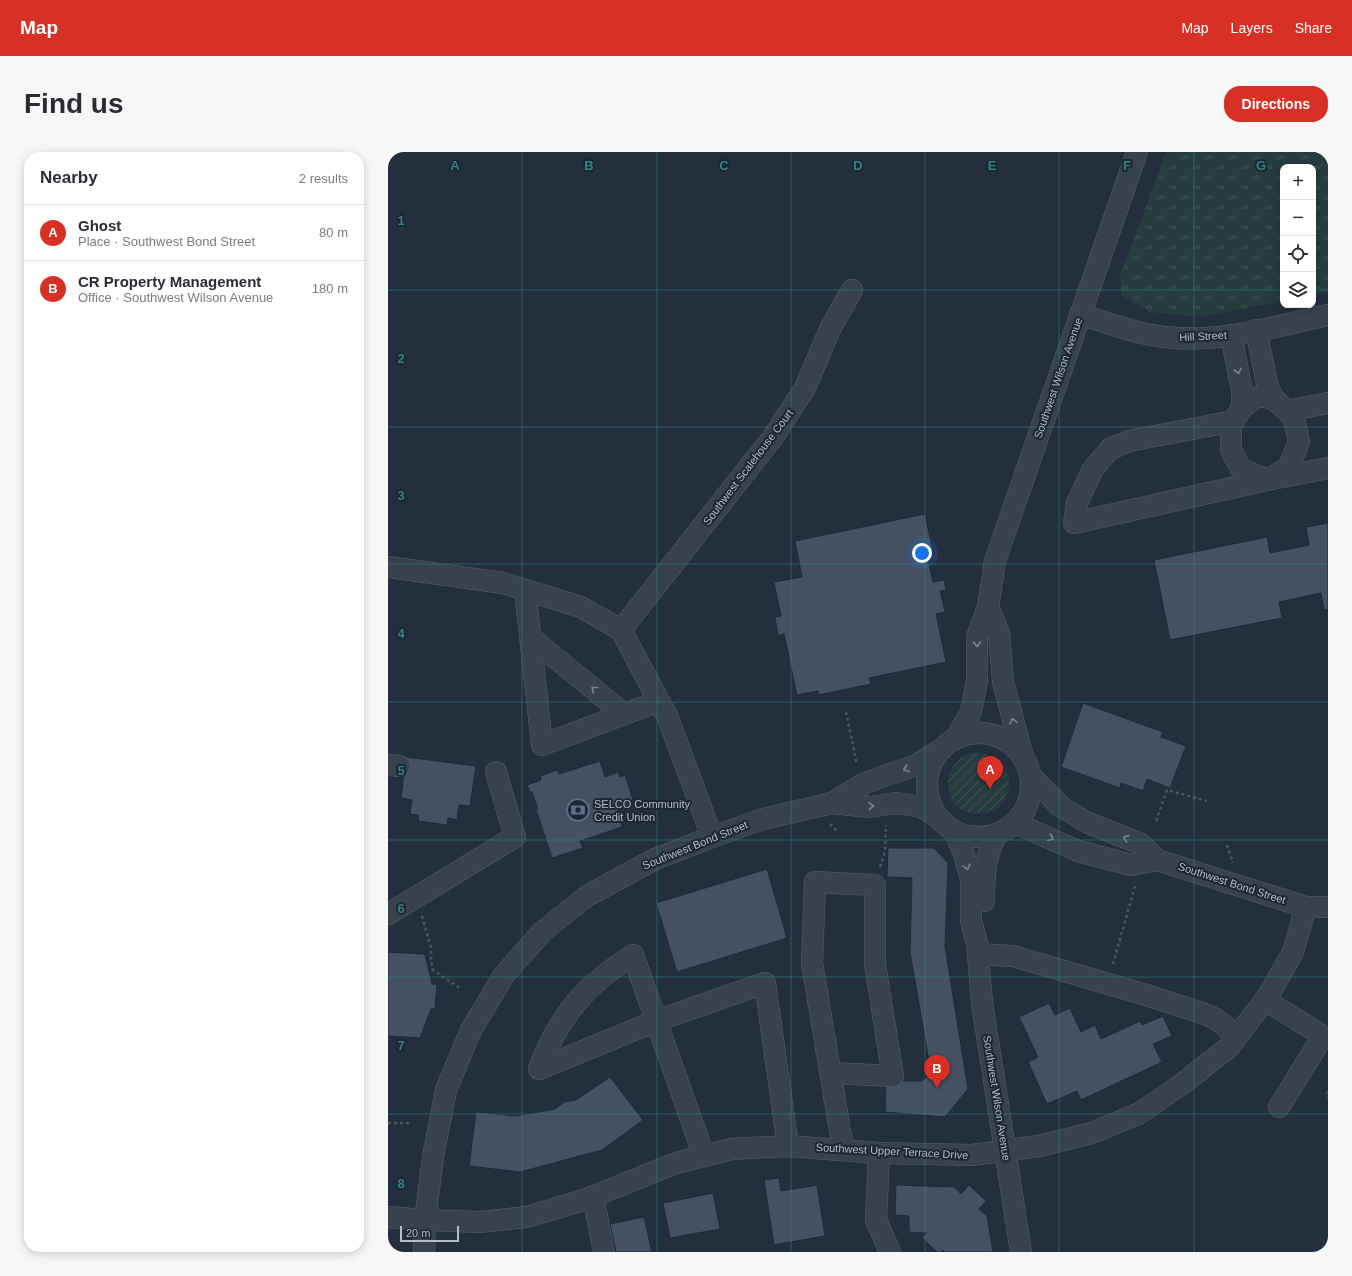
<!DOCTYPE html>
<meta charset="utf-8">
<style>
:root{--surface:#fff;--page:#f7f7f7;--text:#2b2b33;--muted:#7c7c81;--line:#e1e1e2;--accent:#d93025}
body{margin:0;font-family:Helvetica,sans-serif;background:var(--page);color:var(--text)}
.controls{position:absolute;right:12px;top:12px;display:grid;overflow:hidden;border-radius:8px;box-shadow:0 2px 10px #0003}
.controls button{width:36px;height:36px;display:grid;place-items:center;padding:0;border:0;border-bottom:1px solid var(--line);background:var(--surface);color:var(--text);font:20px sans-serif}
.scale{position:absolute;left:12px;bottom:10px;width:59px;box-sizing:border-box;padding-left:4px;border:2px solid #b4bcc9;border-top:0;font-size:11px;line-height:14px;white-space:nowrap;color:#b4bcc9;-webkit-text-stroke:3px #1d2633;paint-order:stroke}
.you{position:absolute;left:534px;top:401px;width:14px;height:14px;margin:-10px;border:3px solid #fff;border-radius:50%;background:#1a73e8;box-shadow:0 0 0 6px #1a73e833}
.badge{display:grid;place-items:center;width:26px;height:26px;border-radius:50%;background:var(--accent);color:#fff;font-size:13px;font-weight:700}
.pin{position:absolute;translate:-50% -33px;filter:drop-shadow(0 1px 2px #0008)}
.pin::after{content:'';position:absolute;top:21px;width:14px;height:12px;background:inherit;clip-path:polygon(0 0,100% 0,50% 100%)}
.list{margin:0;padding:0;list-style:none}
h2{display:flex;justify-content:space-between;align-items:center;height:52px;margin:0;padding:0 16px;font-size:17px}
h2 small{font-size:13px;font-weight:400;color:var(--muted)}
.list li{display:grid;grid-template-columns:26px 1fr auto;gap:12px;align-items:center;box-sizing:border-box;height:56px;padding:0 16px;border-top:1px solid var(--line)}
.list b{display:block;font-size:15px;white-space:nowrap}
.list p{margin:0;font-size:13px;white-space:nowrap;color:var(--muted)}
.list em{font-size:13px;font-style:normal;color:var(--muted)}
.icon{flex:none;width:22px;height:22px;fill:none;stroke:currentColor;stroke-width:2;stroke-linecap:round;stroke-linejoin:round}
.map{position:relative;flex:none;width:940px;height:1100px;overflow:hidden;border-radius:16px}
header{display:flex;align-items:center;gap:24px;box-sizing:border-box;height:56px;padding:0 20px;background:var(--accent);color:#fff}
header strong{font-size:19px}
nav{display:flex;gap:22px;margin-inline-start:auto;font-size:14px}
.intro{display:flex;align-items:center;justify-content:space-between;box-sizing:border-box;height:96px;padding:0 24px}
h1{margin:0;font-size:28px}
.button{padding:10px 18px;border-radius:16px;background:var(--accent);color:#fff;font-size:14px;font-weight:700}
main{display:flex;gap:24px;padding:0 24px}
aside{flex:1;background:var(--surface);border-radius:16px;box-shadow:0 2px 10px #0003}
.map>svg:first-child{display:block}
.grass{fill:url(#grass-tufts)}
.garden{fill:url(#garden-furrows)}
.building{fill:#455162;stroke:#1f2835}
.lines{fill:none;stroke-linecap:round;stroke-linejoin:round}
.minor-casing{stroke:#565f6c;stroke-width:22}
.path{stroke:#44595c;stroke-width:2.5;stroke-dasharray:3 3;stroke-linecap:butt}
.minor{stroke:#38414e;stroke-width:21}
.oneway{stroke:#7c8592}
.grid{fill:none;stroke:#308480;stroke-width:1;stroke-opacity:0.55}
.labels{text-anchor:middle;stroke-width:4;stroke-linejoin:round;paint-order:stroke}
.street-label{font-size:11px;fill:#b4bcc9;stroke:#1d2633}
.poi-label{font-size:11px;fill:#b4bcc9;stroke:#1d2633;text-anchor:start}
.grid-label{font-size:13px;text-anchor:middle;font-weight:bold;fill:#308480;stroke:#1d2633;stroke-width:4;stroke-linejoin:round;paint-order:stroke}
</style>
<header>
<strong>Map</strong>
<nav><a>Map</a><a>Layers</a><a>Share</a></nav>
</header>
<div class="intro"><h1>Find us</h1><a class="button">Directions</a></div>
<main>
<aside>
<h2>Nearby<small>2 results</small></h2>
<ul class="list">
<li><span class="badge">A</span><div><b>Ghost</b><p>Place · Southwest Bond Street</p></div><em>80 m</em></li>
<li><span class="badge">B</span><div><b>CR Property Management</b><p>Office · Southwest Wilson Avenue</p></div><em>180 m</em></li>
</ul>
</aside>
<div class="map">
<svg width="940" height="1100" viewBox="0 0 940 1100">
<defs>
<pattern id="grass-tufts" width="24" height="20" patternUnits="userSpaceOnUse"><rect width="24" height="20" fill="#263c3f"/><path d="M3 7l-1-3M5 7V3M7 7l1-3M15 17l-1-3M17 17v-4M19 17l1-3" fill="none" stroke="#435659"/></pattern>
<pattern id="garden-furrows" width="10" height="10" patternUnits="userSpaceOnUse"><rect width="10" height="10" fill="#263c3f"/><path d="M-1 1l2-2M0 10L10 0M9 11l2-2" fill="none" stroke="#435659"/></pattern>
</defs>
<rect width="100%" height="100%" fill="#242f3e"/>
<polygon class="grass" points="778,0 940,0 940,140 925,143 925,15 895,15 895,149 812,165 762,160 734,144 732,124"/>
<path class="garden" d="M 586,601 C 629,598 634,657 592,662 L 591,661 L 588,661 L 588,662 C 552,659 550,608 586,601 Z"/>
<g class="building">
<polygon points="537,362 545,401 539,402 545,430 556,428 558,438 552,439 557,460 548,462 558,510 481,526 483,532 430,543 430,539 409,543 396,482 390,484 387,465 393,464 386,430 414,425 407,389"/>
<polygon points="940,371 940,457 936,458 933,441 891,450 894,466 782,488 766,408 879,385 882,401 921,393 918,375"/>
<polygon points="695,551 775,580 773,585 798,594 782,636 759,627 755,639 733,631 732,636 673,615"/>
<polygon points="18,605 88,614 82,654 71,653 69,668 60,666 59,673 30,669 31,663 22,662 24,648 13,646"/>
<polygon points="212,609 217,625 230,620 232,625 237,623 245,648 240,649 242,655 229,659 234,675 192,689 195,696 164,706 148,657 150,657 144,640 142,640 139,633 153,628 152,624 169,618 171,622"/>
<polygon points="500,696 546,696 560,711 557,794 580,937 557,965 497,960 498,929 534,929 543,921 522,800 524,726 499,725"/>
<polygon points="379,717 399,786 289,820 268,751"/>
<polygon points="0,800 37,802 44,832 49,832 47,857 43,857 32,886 0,884"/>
<polygon points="661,851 667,863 682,856 693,880 707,873 713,887 752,869 754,873 775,864 784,884 765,892 774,910 693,948 689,939 659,952 640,910 650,905 631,865"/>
<polygon points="222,925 255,968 214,998 132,1020 81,1014 88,960 128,964 167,957 176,950 188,948"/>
<polygon points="940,935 940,948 937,947 939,943 936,942"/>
<polygon points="391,1026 393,1039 429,1033 437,1084 386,1093 376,1028"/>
<polygon points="508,1033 566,1035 573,1042 581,1033 598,1049 591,1057 599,1064 605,1100 556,1100 555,1098 553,1100 549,1100 534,1086 539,1081 521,1080 521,1064 507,1063"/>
<polygon points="325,1041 332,1077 282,1086 275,1051"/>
<polygon points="256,1065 264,1100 228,1100 222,1072"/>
</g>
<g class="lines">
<g class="minor-casing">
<g id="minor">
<path d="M 692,162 C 720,171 748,182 777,185 C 831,192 888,174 940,163"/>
<polyline points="868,178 880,236 887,248 906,266 911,290 900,316 879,328 853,317 843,298 843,273 854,256 867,246 875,244 887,248"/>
<polyline points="843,183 854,239 854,256"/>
<polyline points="899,259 940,251"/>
<polyline points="846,269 741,289 722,297 705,317 689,351 686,371 879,328 940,316"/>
<polyline points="0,415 115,431 193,455 233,478 280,566 324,685"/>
<polyline points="137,438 154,593 271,549"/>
<polyline points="600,455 611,481 615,530 635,605"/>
<polyline points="233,478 385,285 417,236 442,177 464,138"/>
<polyline points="143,486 236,562"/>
<circle cx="591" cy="633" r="52"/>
<polyline points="568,586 583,560 589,529 589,485 600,455 607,409 749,0"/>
<polyline points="0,613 11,614"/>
<polyline points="642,623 672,654 698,670 753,692 769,708 918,755 940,755"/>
<polyline points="444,651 477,631 528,613 551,599"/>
<polyline points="627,671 690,699 743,713 769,708"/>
<polyline points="566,679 574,696 583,727 583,769 589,791 594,851 633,1100"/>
<path d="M 596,749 C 596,725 597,705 608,683"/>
<polyline points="0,762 127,685 108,620"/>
<polyline points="590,802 625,804 758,843 817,862 828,867 849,884"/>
<polyline points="877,848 935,884 891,955"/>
<polyline points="443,921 505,924 487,813 487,733 427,730 424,811 455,997"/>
<polyline points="491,1001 488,1068 502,1100"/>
<path d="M 316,1004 L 245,803 C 198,832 170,865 151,917 L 268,869 L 377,831 L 400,994"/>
<polyline points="205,1044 216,1100"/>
<polyline points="0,1065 37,1068 92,1070 139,1065 199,1047 288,1011 344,997 400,994 491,1001 584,1003 651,994 704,981 752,961 794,932 841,895 880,844 905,800 918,755"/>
<polyline points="36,1100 37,1068 45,1005 58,938 83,878 116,823 154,780 199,744 267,707 324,685 375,667 444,651 482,655 508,651 534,655 548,664"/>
</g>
</g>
<g class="path">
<polyline points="458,560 469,613"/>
<polyline points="768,669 779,638 819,649"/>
<polyline points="442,672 449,679"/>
<polyline points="839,693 845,711"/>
<polyline points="492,715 497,700 498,673"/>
<polyline points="34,764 43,796 43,809 45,818 73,837"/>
<polyline points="725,812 747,734 748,733"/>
<polyline points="0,971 21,971"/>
</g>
<use href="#minor" class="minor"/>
</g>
<defs><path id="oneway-chevron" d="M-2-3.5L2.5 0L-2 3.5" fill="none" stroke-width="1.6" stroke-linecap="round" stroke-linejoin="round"/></defs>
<g class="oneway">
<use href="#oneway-chevron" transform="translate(850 219) rotate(78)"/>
<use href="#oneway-chevron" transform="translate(589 492) rotate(90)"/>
<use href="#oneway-chevron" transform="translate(206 537) rotate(-141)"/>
<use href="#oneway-chevron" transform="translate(625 569) rotate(-104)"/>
<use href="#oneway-chevron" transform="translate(518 617) rotate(160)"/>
<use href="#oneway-chevron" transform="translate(483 654) rotate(-3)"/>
<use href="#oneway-chevron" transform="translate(663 686) rotate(23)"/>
<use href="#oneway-chevron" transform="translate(738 686) rotate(-159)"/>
<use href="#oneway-chevron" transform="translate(579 715) rotate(74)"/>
</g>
<path class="grid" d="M 134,0 L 134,1100M 269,0 L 269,1100M 403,0 L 403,1100M 537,0 L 537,1100M 671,0 L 671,1100M 806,0 L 806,1100M 0,138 L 895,138M 925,138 L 940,138M 0,275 L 940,275M 0,412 L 940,412M 0,550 L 940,550M 0,688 L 940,688M 0,825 L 940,825M 0,962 L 940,962"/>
<defs>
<g id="bank-ring" transform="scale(1.15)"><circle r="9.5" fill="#1d2633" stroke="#5c6f8a" stroke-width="1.5"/><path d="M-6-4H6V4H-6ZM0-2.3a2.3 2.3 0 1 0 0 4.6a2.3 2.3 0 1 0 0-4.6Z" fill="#5c6f8a"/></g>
</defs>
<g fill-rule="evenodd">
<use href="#bank-ring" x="190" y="658"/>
</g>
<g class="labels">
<g class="street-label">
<text transform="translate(815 184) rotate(-3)" y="4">Hill Street</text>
<text transform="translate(670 226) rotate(-71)" y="4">Southwest Wilson Avenue</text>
<text transform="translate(360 315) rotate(-53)" y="4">Southwest Scalehouse Court</text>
<text transform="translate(307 693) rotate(-22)" y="4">Southwest Bond Street</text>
<text transform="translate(844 731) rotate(18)" y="4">Southwest Bond Street</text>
<text transform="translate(609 946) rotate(81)" y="4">Southwest Wilson Avenue</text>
<text transform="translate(504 999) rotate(3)" y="4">Southwest Upper Terrace Drive</text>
</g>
<g class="poi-label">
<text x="206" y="656">SELCO Community<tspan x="206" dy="13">Credit Union</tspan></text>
</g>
</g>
<g class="grid-label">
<text x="67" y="18">A</text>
<text x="201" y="18">B</text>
<text x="336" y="18">C</text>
<text x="470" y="18">D</text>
<text x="604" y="18">E</text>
<text x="739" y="18">F</text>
<text x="873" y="18">G</text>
<text x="13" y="73">1</text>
<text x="13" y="211">2</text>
<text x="13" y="348">3</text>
<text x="13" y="486">4</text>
<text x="13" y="623">5</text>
<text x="13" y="761">6</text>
<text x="13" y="898">7</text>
<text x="13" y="1036">8</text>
</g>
</svg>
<div class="controls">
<button>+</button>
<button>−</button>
<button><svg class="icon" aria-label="locate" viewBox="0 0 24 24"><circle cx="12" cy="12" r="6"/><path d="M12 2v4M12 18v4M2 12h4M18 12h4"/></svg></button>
<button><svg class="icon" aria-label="layers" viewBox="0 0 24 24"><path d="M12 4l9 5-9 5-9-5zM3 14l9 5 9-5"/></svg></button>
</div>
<div class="scale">20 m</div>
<div class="you"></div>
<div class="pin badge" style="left:602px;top:637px">A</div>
<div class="pin badge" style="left:549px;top:936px">B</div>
</div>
</main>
